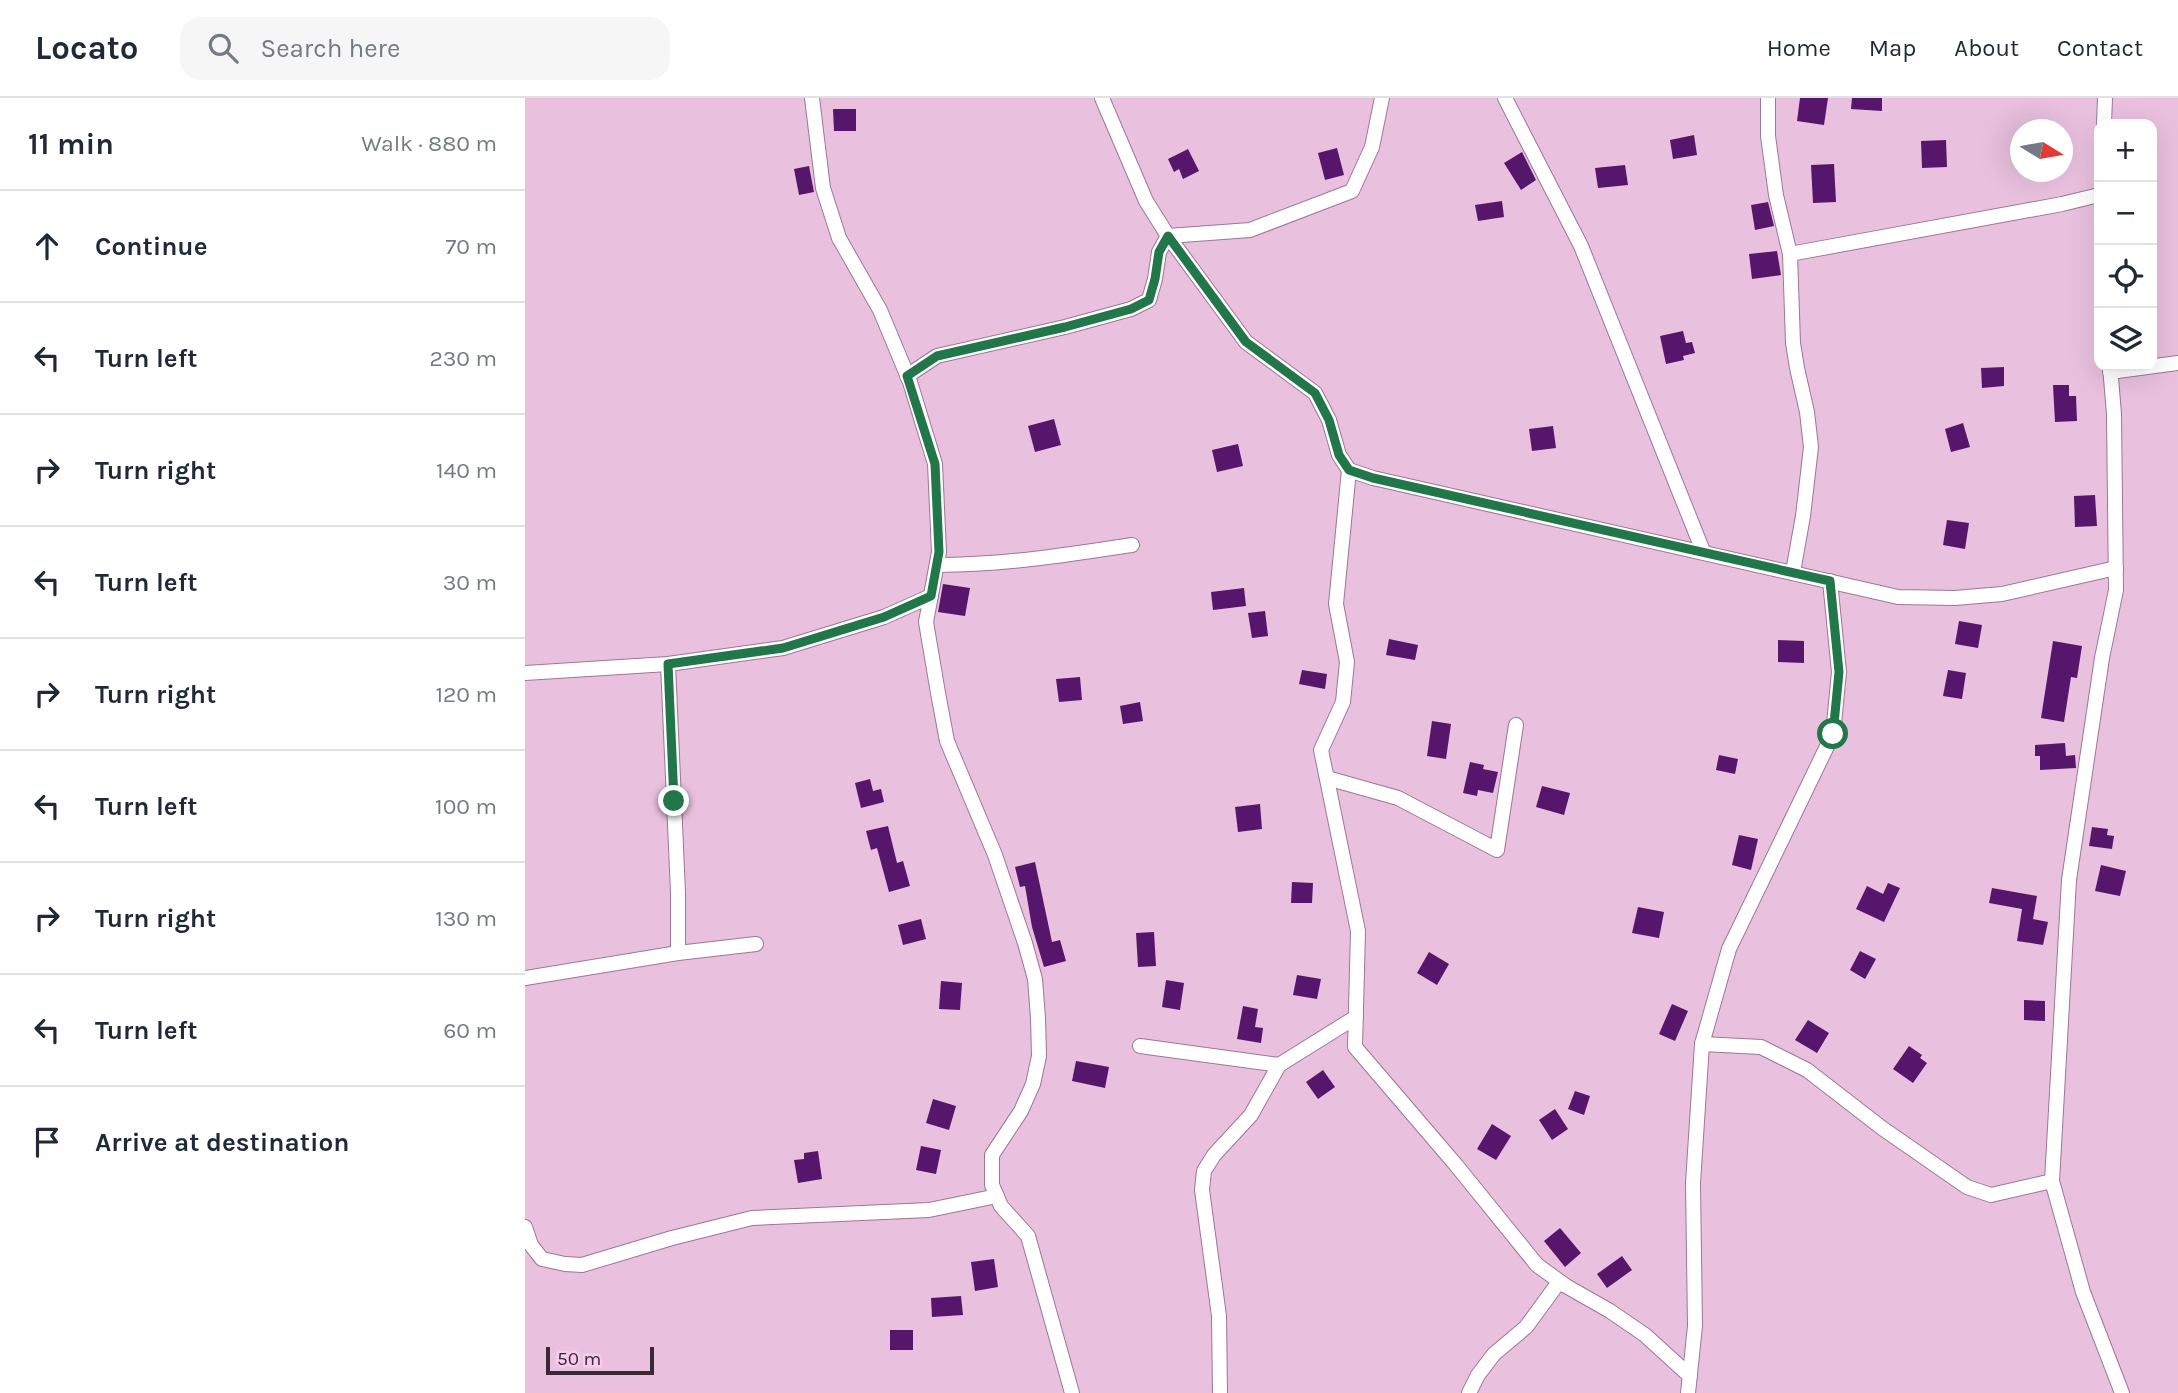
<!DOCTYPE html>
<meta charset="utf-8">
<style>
:root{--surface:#fff;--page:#f6f6f7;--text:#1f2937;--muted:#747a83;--line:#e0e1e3}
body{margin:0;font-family:Karla,sans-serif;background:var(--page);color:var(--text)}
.controls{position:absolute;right:21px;top:21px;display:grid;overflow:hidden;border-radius:14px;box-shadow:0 7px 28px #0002}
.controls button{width:63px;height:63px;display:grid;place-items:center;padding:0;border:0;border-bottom:2px solid var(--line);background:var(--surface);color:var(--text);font:35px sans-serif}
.compass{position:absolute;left:1485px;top:21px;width:63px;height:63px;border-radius:50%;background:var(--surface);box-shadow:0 7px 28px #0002;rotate:101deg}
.scale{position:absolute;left:21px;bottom:18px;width:108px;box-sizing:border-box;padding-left:7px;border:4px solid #382934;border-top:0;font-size:19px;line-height:24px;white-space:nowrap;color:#382934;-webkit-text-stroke:5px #f7cdeb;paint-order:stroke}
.stop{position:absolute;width:21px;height:21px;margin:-16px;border:5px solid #21774a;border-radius:50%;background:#fff}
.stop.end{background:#21774a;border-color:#fff;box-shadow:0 2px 7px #0008}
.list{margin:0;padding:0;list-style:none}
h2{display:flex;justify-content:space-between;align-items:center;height:91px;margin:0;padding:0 28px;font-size:30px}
h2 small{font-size:23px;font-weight:400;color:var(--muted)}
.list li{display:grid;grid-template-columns:46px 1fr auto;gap:21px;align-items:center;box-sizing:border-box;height:112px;padding:0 28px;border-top:2px solid var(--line)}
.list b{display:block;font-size:26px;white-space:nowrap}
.list em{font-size:23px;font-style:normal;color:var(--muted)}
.icon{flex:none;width:38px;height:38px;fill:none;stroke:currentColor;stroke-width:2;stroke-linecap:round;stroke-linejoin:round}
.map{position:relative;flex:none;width:1653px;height:1295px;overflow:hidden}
header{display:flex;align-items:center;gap:42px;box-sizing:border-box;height:98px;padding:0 35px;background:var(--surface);border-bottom:2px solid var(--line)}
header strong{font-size:33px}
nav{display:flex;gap:38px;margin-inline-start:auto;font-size:24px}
.search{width:490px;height:63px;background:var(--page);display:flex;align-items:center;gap:18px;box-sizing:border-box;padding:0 24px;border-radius:21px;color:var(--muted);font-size:26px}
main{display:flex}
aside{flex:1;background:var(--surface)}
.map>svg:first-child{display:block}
.building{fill:#56166b}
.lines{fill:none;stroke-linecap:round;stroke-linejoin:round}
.minor-casing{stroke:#9d7793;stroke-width:16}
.minor{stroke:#fff;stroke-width:14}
.route{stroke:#21774a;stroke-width:9}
</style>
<header>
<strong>Locato</strong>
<div class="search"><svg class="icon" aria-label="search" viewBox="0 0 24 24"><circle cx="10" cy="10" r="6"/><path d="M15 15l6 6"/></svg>Search here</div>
<nav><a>Home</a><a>Map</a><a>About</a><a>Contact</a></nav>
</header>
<main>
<aside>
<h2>11 min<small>Walk · 880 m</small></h2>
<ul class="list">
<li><svg class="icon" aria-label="ahead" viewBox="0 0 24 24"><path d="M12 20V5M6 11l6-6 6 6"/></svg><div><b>Continue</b></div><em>70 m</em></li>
<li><svg class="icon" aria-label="left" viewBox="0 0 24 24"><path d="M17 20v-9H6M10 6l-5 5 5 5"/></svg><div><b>Turn left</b></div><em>230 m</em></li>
<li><svg class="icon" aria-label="right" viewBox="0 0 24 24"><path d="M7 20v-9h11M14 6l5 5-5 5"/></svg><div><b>Turn right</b></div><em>140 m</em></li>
<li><svg class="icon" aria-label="left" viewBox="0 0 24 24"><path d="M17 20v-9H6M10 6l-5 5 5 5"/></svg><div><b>Turn left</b></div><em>30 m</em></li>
<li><svg class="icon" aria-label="right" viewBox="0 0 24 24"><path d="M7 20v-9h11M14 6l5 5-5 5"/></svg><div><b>Turn right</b></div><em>120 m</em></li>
<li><svg class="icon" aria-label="left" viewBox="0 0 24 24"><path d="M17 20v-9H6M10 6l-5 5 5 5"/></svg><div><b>Turn left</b></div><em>100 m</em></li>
<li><svg class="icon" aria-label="right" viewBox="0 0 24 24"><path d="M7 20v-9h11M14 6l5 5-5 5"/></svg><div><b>Turn right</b></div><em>130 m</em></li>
<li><svg class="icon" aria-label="left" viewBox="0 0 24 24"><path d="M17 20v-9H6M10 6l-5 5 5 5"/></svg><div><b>Turn left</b></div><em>60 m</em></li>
<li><svg class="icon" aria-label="arrive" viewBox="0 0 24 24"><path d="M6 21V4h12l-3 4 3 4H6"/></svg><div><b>Arrive at destination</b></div></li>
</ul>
</aside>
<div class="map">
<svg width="1653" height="1295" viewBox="0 0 1653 1295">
<rect width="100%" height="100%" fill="#e9c0de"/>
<g class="building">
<polygon points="1275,0 1303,0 1299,27 1272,23"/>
<polygon points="1327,0 1357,0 1357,13 1326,11"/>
<polygon points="308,11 331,11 331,33 309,33"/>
<polygon points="1169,37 1172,57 1148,61 1145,42"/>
<polygon points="1421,42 1422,69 1397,70 1396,43"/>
<polygon points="812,50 819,77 800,82 793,55"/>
<polygon points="663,51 674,73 658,81 654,71 649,74 643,61"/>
<polygon points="997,54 1011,82 996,92 979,65"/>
<polygon points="1309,66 1311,104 1288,105 1286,67"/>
<polygon points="1100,67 1103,87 1073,90 1070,70"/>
<polygon points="284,68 289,94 274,97 269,71"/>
<polygon points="977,103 979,119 953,123 950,107"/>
<polygon points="1243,104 1249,128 1230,132 1226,107"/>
<polygon points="1252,153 1256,177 1227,181 1224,156"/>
<polygon points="1158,233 1161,245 1167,244 1170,255 1158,258 1159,262 1141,266 1135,238"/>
<polygon points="1479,269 1479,288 1457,290 1456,270"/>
<polygon points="1528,287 1544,287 1544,298 1551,298 1552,323 1530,324"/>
<polygon points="529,321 536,347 510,354 503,328"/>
<polygon points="1438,325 1445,349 1426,354 1420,331"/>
<polygon points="1028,328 1031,350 1007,353 1004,331"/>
<polygon points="713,346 718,368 692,374 687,352"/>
<polygon points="1570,397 1572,428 1550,429 1549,398"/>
<polygon points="1422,422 1444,425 1440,451 1418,447"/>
<polygon points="418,486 445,490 440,518 413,514"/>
<polygon points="719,490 721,508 688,512 686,494"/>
<polygon points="740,513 743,538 727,540 723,515"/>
<polygon points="1434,523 1457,527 1453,550 1430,546"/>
<polygon points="864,541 893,547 890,562 861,557"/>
<polygon points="1253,542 1279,543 1279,565 1253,564"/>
<polygon points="1528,543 1557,548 1552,580 1546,579 1539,624 1516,620"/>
<polygon points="777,572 802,576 800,591 774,586"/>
<polygon points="1423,572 1441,575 1437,601 1418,598"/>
<polygon points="555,579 557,602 534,604 531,581"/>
<polygon points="615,604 618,623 598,626 595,608"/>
<polygon points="907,623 926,626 921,661 902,658"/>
<polygon points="1540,645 1541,658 1550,657 1551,670 1515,672 1515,658 1510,658 1510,647"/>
<polygon points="1194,657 1213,661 1210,676 1191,672"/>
<polygon points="945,664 959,667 958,671 973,674 968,695 953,692 952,698 938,695"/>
<polygon points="345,681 348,693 356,691 359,704 336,710 330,685"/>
<polygon points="1017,688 1045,695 1039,717 1011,709"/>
<polygon points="735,706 737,731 713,734 710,709"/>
<polygon points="363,728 372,765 378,763 385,788 364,794 352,750 346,752 341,733"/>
<polygon points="1567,729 1583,731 1582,737 1589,738 1587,751 1564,748"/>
<polygon points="1214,737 1233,741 1226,772 1207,767"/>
<polygon points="510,764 527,844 535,842 541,863 519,869 507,829 500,788 495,789 490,769"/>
<polygon points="1576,767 1601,773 1595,798 1570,793"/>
<polygon points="767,784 788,785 787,805 766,805"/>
<polygon points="1363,785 1375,790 1359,824 1331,811 1342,788 1358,796"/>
<polygon points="1467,790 1512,798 1508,821 1523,824 1518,847 1492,843 1497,811 1464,805"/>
<polygon points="1113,809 1139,814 1134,840 1107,835"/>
<polygon points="396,821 401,841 378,847 373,827"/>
<polygon points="629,834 631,868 613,869 611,835"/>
<polygon points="1335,853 1351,861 1340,881 1325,872"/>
<polygon points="904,854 924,866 912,887 892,875"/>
<polygon points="772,877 796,881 792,901 768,897"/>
<polygon points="641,882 659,885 655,912 637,909"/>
<polygon points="416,883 437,885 435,912 414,911"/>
<polygon points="1499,902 1520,903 1520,923 1499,922"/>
<polygon points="1147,906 1163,913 1150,943 1134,936"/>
<polygon points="718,908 733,911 730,929 738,930 736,945 712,941"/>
<polygon points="1283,922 1304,935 1292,955 1270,942"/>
<polygon points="1384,948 1397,957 1395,960 1402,965 1388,985 1368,971"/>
<polygon points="551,963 584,969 580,990 547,983"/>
<polygon points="798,972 810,989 793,1001 781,984"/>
<polygon points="1050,993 1065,998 1059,1017 1043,1011"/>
<polygon points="408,1001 431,1008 424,1032 401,1025"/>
<polygon points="1030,1011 1043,1031 1027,1042 1014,1022"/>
<polygon points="967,1026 986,1038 971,1062 952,1051"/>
<polygon points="396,1048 416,1052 411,1076 391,1072"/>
<polygon points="293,1053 297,1081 273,1085 269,1062 279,1061 279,1055"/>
<polygon points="1035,1130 1056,1155 1040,1169 1019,1143"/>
<polygon points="1097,1158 1107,1172 1082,1190 1072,1176"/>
<polygon points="469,1161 473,1189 450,1193 446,1164"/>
<polygon points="436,1198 438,1217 407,1219 406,1200"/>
<rect x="365" y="1232" width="23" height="20"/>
</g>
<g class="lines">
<g class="minor-casing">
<g id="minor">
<polyline points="287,0 298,90 314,140 355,212 385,284 410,366 414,454 401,524 413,595 422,643 470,757 500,845 510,881 513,920 514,958 508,986 496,1013 467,1057 467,1087 476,1108 503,1138 547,1295"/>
<polyline points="577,0 621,103 643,138 721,244 790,295 804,322 814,357 824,372 848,380 1373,499 1430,500 1477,496 1591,470"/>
<polyline points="980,0 1056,148 1178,453"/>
<polyline points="1243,0 1243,38 1251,97 1265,156 1268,245 1272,270 1282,314 1286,349 1278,418 1268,474"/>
<polyline points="1579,26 1580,0"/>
<polyline points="1265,156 1537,106 1574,97"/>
<polyline points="1585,268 1589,316 1591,492 1577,560 1544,782 1527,1083 1558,1194 1597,1295"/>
<polyline points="1585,274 1653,265"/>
<polyline points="382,278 412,258 540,229 606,211 624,202 630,181 634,154 643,138 725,132 827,93 847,49 857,0"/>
<polyline points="824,372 811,506 822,564 818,604 796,652 833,833 830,949 931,1067 1012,1167 1041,1188 1085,1213 1120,1237 1165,1278"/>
<path d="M 412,467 C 478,467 542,457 607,447"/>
<polyline points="143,566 153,795 153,855"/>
<polyline points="0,575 143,566 258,550 359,519 406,498"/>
<polyline points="802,680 873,700 972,752 991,627"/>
<polyline points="0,880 153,855 231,846"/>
<polyline points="1177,946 1236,949 1282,972 1357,1030 1442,1089 1466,1097 1527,1083"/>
<polyline points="615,948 754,967"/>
<polyline points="0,1129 6,1147 17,1161 40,1166 57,1167 147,1140 227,1120 404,1112 472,1098"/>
<polyline points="695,1295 694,1218 677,1092 679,1073 689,1057 726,1017 754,967 831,919"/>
<polyline points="944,1295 953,1277 969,1256 1001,1229 1034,1184"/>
<polyline points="1163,1295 1170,1228 1168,1085 1177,946 1204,851 1308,636 1314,574 1305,483"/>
</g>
</g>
<use href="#minor" class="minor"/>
</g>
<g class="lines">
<polyline class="route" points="149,703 143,566 258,550 359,519 406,498 414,454 410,366 382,278 412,258 540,229 606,211 624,202 630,181 634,154 643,138 721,244 790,295 804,322 814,357 824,372 848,380 1305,483 1314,574 1308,636"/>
</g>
</svg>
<div class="controls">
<button>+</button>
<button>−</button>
<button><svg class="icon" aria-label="locate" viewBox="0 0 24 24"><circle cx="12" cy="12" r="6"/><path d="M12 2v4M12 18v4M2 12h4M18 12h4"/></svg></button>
<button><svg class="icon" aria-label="layers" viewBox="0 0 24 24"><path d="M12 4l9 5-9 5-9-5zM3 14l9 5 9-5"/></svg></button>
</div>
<svg class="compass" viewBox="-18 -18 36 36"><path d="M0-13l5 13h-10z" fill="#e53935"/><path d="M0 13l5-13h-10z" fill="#747a83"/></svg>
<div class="scale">50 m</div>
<div class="stop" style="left:1308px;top:636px"></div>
<div class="stop end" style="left:149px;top:703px"></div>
</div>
</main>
